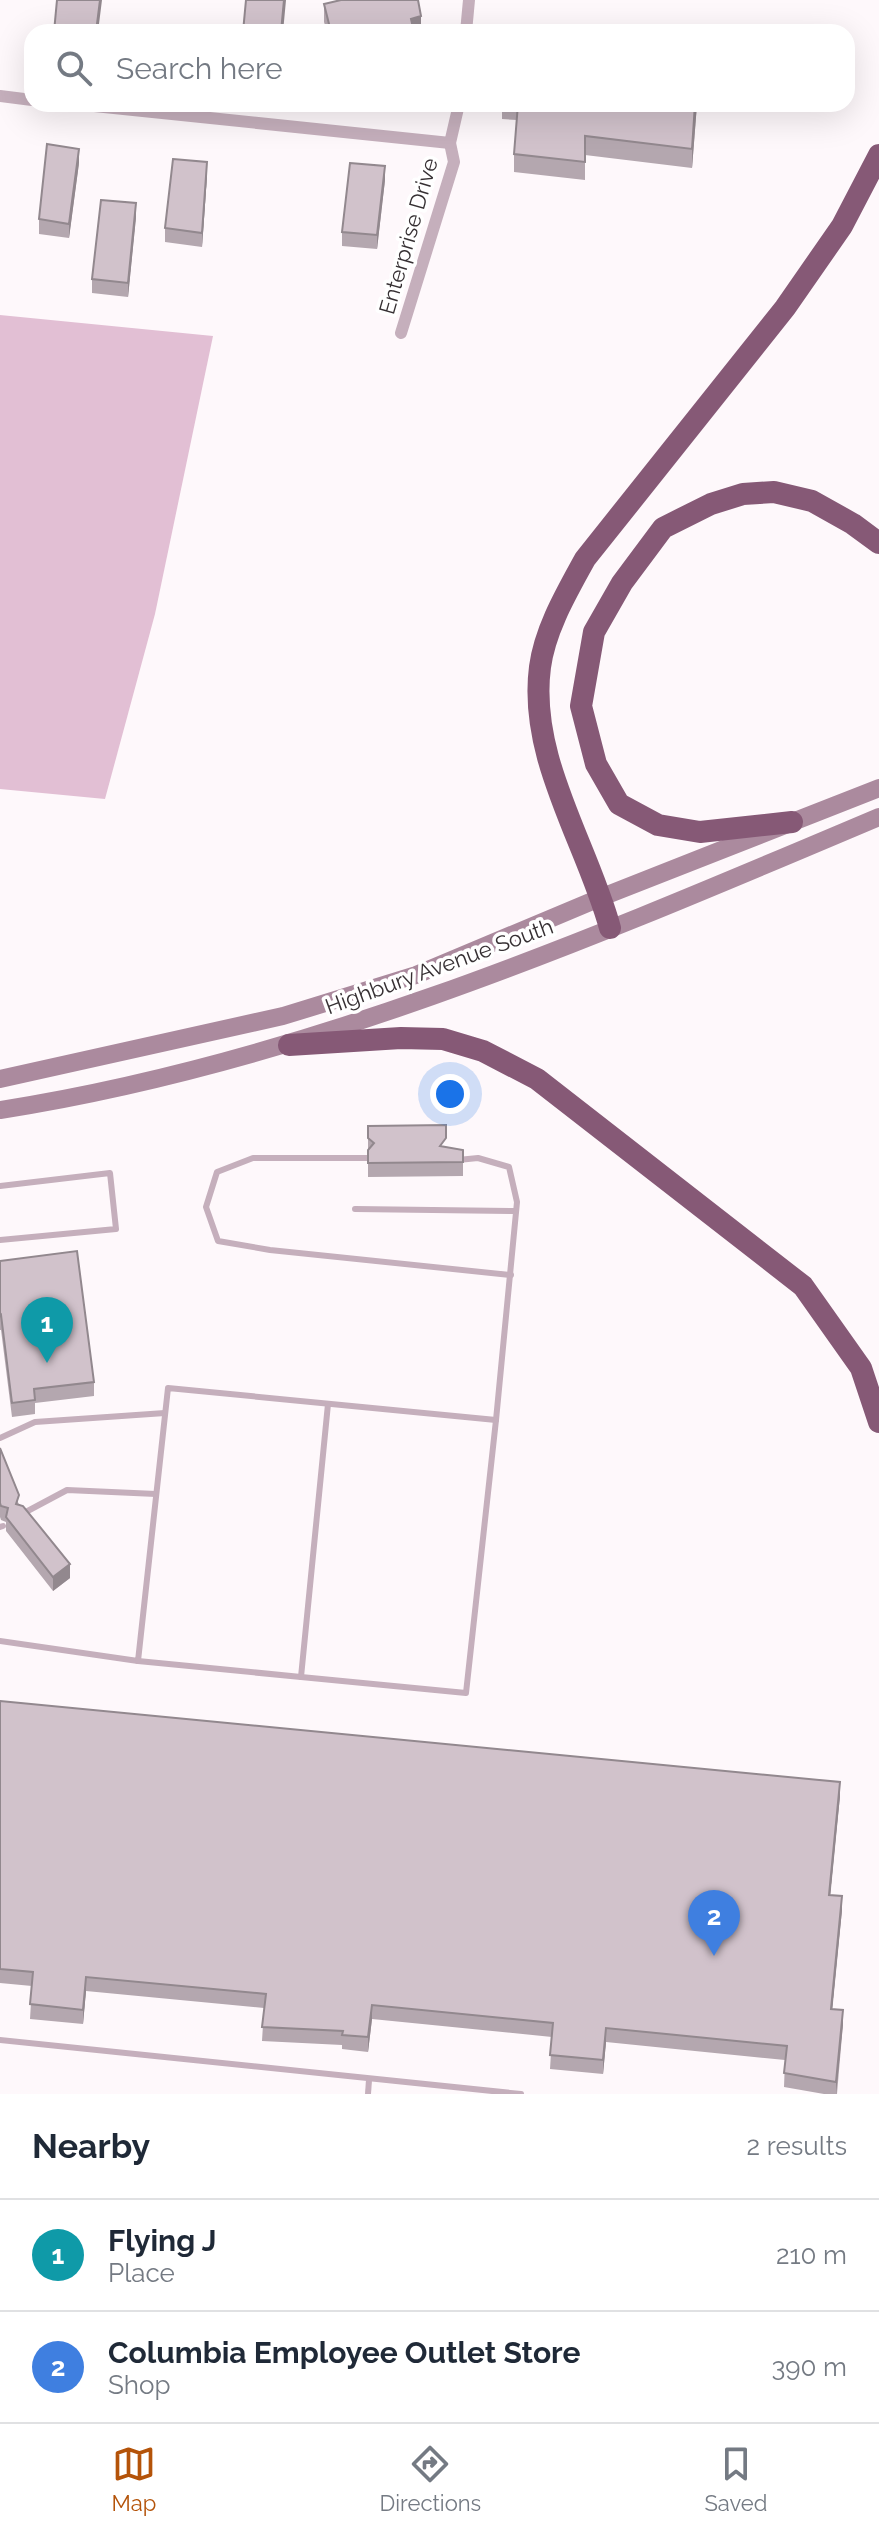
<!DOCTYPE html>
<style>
:root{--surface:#fff;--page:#f2f2f3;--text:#1f2937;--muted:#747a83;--line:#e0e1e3;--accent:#b45309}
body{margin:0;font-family:Raleway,sans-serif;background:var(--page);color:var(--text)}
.you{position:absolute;left:450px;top:1094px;width:28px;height:28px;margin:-20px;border:6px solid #fff;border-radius:50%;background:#1a73e8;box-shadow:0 0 0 12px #1a73e833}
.badge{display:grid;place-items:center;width:52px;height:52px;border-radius:50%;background:var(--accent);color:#fff;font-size:26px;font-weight:700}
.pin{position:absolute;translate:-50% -66px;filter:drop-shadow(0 2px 4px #0008)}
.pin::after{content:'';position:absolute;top:42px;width:28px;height:24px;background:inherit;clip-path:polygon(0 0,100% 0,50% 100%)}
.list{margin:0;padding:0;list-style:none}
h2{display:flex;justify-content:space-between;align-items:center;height:104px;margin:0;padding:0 32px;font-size:34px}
h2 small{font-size:26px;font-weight:400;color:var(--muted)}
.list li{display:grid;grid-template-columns:52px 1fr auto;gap:24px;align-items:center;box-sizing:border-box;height:112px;padding:0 32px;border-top:2px solid var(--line)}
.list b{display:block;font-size:30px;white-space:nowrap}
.list p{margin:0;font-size:26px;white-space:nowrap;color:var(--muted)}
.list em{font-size:26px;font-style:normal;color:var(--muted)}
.icon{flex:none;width:44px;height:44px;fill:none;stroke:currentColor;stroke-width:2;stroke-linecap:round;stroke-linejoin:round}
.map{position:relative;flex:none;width:879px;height:2094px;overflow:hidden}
.search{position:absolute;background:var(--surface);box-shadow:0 8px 32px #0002;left:24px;right:24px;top:24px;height:88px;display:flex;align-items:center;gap:20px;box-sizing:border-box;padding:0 28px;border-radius:24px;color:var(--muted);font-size:30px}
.sheet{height:328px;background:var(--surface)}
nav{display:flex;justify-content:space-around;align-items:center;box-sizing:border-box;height:112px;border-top:2px solid var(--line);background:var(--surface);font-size:22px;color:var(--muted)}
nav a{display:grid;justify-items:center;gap:4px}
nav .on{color:var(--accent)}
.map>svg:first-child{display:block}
.green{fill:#e2bfd4}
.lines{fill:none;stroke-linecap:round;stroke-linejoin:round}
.lane{stroke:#c5afbc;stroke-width:6}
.street{stroke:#c5afbc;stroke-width:12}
.secondary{stroke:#ab8a9e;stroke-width:18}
.highway{stroke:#865976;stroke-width:22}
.wall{fill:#b4a7af}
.shaded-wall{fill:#92888e}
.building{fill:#d1c2cb;stroke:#92888e;stroke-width:2}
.labels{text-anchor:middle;stroke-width:7;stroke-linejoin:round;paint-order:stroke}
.street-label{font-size:22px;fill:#363033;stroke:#fff}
</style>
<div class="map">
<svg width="879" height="2094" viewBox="0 0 879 2094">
<rect width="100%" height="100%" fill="#fef8fb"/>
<polygon class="green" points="0,315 213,336 155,614 105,799 0,789"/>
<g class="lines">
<g class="lane">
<polyline points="368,1158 253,1158 217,1172 206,1207 218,1241 270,1250 511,1275"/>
<polyline points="0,1186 110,1173 116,1229 0,1240"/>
<polyline points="355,1209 516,1211"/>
<polyline points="0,1438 35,1422 165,1413"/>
<polyline points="22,1514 67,1490 156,1494"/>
<polyline points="0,1527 3,1526"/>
<polyline points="0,1641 138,1661 168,1388 496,1420 517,1202 509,1167 478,1158 458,1160"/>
<polyline points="138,1661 301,1677 328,1404"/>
<polyline points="301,1677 466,1693 496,1420"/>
<polyline points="0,2040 521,2094"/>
<polyline points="368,2094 369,2080"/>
</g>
<g class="street">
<polyline points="466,32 469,0"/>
<polyline points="0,96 32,100"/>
<polyline points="75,104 450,143"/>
<polyline points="401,333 454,162 450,143 459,104"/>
</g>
<g class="secondary">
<polyline points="0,1079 283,1016 416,975 602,897 879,788"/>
<path d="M 0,1110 C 307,1062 595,937 879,817"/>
</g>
<g class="highway">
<polyline points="792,822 700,832 658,825 619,804 596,764 581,706 594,632 622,583 663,528 711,504 743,494 774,492 812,501 853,524 879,543"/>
<path d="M 610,928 C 587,843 528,758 540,667 C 545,629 567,592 585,559 L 785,308 L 842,226 L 879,155"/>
<polyline points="289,1045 401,1038 443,1039 483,1051 537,1079 803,1286 861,1368 879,1422"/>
</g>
</g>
<g class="wall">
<polygon points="324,4 421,32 327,32 324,22"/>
<polygon points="502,104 697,104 692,168 585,155 585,180 514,172 514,154 517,120 502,119"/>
<polygon points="79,163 69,238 39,234 39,219"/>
<polygon points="207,176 202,247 165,242 165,228"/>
<polygon points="385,180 377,249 342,246 342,232"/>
<polygon points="136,217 128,297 92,293 92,279"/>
<polygon points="368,1126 446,1147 463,1150 463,1176 368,1177"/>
<polygon points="0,1261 94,1382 94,1396 35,1403 35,1414 12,1417 1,1330 0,1330"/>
<polygon points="0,1448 19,1505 70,1578 53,1591 6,1531 6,1522 1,1520 0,1517"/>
<polygon points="0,1701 840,1796 830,1895 842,1910 832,2009 843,2024 837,2094 824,2094 784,2087 785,2060 606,2042 603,2074 550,2069 552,2037 372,2019 368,2052 342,2049 342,2045 262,2041 264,2008 86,1991 83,2024 30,2019 32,1986 0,1983"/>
</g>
<g class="shaded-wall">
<polygon points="100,0 102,0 98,32 96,32"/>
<polygon points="284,0 286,0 283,32 281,32"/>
<polygon points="421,16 421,32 411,32 411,19"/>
<polygon points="695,104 697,104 692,168 692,149"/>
<polygon points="79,149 79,163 69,238 69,224"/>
<polygon points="207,162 207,176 202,247 202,233"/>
<polygon points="385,166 385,180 377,249 377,235"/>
<polygon points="136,203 136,217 128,297 128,283"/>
<polygon points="70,1564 70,1578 53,1591 53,1577"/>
<polygon points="840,1782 840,1796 829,1909 829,1895"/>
<polygon points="842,1896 842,1910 831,2023 831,2009"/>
<polygon points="86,1977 86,1991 83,2024 83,2010"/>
<polygon points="372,2005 372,2019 368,2052 368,2037"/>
<polygon points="843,2010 843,2024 836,2094 836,2082"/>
<polygon points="606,2028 606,2042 603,2074 603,2060"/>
</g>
<g class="building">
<polygon points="57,0 100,0 96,32 54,32"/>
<polygon points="246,0 284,0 281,32 243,32"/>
<polygon points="341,0 418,0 421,16 411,19 414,32 331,32 324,4"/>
<polygon points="518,104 695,104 692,149 585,136 585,162 514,154"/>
<polygon points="47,144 79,149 69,224 39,219"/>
<polygon points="173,159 207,162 202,233 165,228"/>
<polygon points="350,163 385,166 377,235 342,232"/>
<polygon points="101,200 136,203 128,283 92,279"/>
<polygon points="446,1125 446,1138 440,1146 463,1150 463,1162 368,1163 368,1150 374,1143 368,1138 368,1126"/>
<polygon points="77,1251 94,1382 34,1389 35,1400 12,1403 1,1315 0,1316 0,1261"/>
<polygon points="0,1448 19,1495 16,1504 23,1506 70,1564 53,1577 6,1517 8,1508 1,1506 0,1503"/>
<polygon points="0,1701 840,1782 829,1895 842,1896 831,2009 843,2010 836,2082 784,2073 787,2046 606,2028 603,2060 550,2055 553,2023 372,2005 368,2037 342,2035 343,2031 262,2027 266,1994 86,1977 83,2010 30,2004 33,1972 0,1969"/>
</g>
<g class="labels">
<g class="street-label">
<text transform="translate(408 236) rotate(-74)" y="8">Enterprise Drive</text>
<text transform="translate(439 966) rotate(-20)" y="8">Highbury Avenue South</text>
</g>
</g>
</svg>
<div class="you"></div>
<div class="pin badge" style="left:47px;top:1363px;background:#0f9aa8">1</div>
<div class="pin badge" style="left:714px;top:1956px;background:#3f7fe0">2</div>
<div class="search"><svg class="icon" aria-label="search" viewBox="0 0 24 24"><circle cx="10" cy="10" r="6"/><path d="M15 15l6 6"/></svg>Search here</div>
</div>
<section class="sheet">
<h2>Nearby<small>2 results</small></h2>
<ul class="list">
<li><span class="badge" style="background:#0f9aa8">1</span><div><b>Flying J</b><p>Place</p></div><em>210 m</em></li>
<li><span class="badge" style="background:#3f7fe0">2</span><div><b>Columbia Employee Outlet Store</b><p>Shop</p></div><em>390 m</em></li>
</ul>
</section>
<nav>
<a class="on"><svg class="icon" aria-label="map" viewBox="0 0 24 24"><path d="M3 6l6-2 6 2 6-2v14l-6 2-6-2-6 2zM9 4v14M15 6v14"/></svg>Map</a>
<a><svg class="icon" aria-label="directions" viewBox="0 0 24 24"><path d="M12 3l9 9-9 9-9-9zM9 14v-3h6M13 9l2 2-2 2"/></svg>Directions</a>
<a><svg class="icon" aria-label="saved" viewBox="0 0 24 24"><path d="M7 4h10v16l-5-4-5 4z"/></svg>Saved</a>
</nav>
